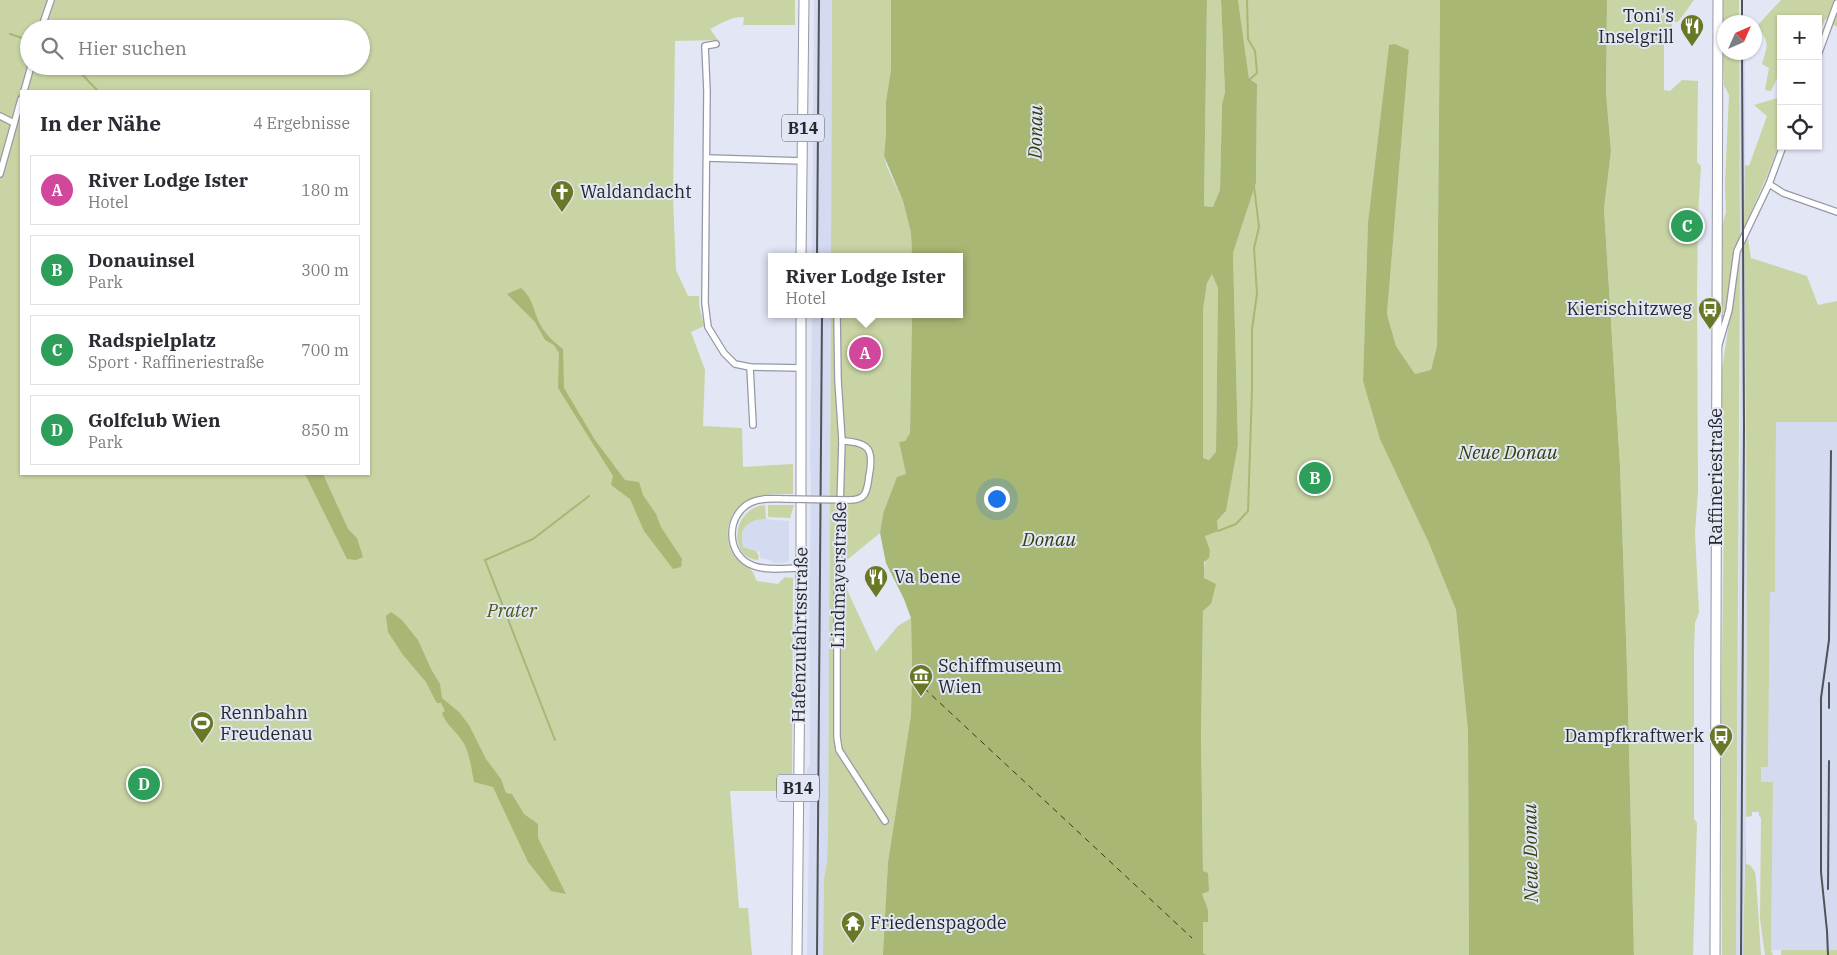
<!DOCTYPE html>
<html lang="de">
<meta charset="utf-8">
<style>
:root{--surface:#fff;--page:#f2f2f3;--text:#2b2b33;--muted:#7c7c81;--line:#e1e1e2;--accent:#d93025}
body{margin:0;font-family:"IBM Plex Serif",serif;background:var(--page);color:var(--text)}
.controls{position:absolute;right:15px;top:15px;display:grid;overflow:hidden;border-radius:0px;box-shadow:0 1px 4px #0004}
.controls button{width:45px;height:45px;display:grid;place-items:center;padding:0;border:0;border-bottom:1px solid var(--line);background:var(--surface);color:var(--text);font:25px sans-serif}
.compass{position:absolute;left:1717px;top:15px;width:45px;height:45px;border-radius:50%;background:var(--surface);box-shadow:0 1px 4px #0004;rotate:45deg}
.you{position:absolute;left:996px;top:498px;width:18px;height:18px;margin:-12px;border:4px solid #fff;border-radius:50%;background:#1a73e8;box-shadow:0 0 0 8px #1a73e833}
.badge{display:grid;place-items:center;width:32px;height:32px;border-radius:50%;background:var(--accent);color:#fff;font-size:16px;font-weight:700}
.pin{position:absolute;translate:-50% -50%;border:2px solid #fff;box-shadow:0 1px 5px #0006}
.popup{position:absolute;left:768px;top:253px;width:195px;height:65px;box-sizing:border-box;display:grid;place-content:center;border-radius:0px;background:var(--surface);filter:drop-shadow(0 1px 4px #0005);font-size:16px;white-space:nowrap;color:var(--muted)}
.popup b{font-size:19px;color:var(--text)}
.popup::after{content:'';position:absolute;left:50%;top:100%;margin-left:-10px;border:10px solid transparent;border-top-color:var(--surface)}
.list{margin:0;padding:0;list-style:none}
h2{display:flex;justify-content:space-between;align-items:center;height:65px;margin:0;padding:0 20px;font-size:21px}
h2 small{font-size:16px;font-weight:400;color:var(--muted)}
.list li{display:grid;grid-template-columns:32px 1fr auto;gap:15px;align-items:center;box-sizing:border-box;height:70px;margin:0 10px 10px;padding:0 10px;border:1px solid var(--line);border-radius:0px}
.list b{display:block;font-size:19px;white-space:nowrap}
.list p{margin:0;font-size:16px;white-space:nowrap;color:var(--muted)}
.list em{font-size:16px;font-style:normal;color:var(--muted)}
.icon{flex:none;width:28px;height:28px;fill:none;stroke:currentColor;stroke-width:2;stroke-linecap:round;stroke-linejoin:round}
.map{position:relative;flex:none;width:1837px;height:955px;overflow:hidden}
.search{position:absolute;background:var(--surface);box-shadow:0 1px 4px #0004;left:20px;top:20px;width:350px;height:55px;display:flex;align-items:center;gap:12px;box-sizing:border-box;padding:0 18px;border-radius:28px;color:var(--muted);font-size:19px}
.panel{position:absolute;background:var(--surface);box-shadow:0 1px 4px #0004;left:20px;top:90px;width:350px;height:385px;border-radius:0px}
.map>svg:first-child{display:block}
.built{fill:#d4daf0}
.green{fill:#c8d4a4;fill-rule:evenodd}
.water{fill:#a8b774;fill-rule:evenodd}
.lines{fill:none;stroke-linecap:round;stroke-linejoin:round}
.stream{stroke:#a8b774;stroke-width:2}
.ferry{stroke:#353e0a;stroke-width:1;stroke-dasharray:6 5;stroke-linecap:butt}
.street-casing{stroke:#9599a6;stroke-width:8}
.secondary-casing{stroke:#9599a6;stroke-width:11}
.primary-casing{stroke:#9599a6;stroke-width:11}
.street{stroke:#fff;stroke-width:5.5}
.secondary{stroke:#fff;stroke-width:9}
.primary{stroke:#fff;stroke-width:9}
.rail{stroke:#50535a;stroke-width:2}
.street-bridge-casing{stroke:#9599a6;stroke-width:8;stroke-linecap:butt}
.street-bridge{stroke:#fff;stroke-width:5.5}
.labels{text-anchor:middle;stroke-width:4;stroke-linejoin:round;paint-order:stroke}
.shield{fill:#e2e6f5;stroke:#5e6169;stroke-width:1}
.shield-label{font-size:16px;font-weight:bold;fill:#26282d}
.poi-label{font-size:18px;fill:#26282d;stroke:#e2e6f5;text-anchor:start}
.street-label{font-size:18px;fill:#26282d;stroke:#e2e6f5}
.park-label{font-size:18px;font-style:italic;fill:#4d590d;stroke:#e2e6f5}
.water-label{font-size:19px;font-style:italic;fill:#353e0a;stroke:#e2e6f5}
</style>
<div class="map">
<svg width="1837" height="955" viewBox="0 0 1837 955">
<rect width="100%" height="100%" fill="#e2e6f5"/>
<g class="built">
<polygon points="814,0 832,0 831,257 812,257"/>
<polygon points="1745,52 1746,794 1743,955 1736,955 1741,358 1739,53"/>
<polygon points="812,314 831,314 828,836 827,862 824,878 823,955 807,955 810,783 807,778 807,769 810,764 809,576 810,572 811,474 810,467"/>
<polygon points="1776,421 1837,422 1837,950 1771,950 1773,783 1761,783 1761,767 1768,767 1770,591 1775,591"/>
<polygon points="762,519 789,521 789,560 787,562 773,563 771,560 760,558 760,552 743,547 741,540 744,528 752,521"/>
</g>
<g class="green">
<path d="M 0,0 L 795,0 L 795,25 L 743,25 L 744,17 C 729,17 723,23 710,29 L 718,40 L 675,41 L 673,198 L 676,270 L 688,296 L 699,296 L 699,305 L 704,326 L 691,332 L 705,370 L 703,426 L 742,428 L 743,467 L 793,464 L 793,494 C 781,494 763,493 751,499 C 730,507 722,532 732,552 C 737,561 746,563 751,570 C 754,573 755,578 757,581 L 778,584 L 785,577 L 793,578 L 792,791 L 730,791 L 739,908 L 748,908 L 752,955 L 0,955 ZM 29,29 L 361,29 L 361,66 L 29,66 ZM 21,91 L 369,91 L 369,474 L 21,474 Z"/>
<polygon points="832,0 891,0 891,70 886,101 886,134 884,156 887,167 903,201 911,233 912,257 831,257"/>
<polygon points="1207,0 1221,0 1225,92 1222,104 1220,190 1214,207 1204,206"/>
<path d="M 1238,0 L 1440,0 L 1437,346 L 1431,371 L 1415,374 L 1396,346 L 1387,314 L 1409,50 L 1395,44 L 1389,46 L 1368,222 L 1363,381 L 1456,610 L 1468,731 L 1469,955 L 1207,955 L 1203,953 L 1202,894 L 1208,874 L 1203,871 L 1201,737 L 1203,611 L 1211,604 C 1205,582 1199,571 1210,550 L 1205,536 L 1226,511 L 1238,445 L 1233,253 L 1256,183 L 1257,84 L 1249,80 Z"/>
<polygon points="1607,0 1694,0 1678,22 1672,22 1672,28 1668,28 1667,38 1664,38 1664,90 1670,91 1682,80 1698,81 1697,162 1701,166 1698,215 1697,291 1698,491 1695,533 1699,613 1695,623 1694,648 1694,819 1697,823 1693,955 1634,955 1627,667 1620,466 1604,209 1611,151 1606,93"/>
<polygon points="1723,0 1739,0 1739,22 1724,22 1724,52 1739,53 1740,237 1736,248 1726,312 1724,313 1721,310 1722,226 1726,212 1725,184 1729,95 1724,85 1722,33"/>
<path d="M 1781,0 L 1837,0 L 1837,27 L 1825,19 L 1818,36 L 1818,19 L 1781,19 L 1781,76 L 1778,76 L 1771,91 L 1765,90 L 1769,68 L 1762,64 C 1768,44 1770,43 1757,26 Z"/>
<polygon points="1781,97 1781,139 1767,176 1744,228 1745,165 1749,166 1767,116 1754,105"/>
<path d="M 1744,239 L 1748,239 L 1751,258 L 1807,276 L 1818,305 L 1837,301 L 1837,422 L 1776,422 L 1775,592 L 1770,592 L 1768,767 L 1761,767 L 1761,782 L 1773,782 L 1771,950 L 1773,955 L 1765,955 L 1760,919 L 1761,818 L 1759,816 L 1759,812 L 1752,812 L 1752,816 L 1746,817 L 1746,864 L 1750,865 L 1755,872 L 1756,879 L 1761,955 L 1743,955 C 1744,901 1746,846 1746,792 C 1747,608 1747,424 1744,239 Z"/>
<polygon points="1740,248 1736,955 1722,955 1721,730 1724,511 1720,492 1722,370"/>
<polygon points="1212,273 1218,288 1216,453 1209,460 1203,458 1203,310 1207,283"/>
<polygon points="831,314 912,314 910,433 905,441 899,442 906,474 883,514 880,533 842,564 848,592 876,652 898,626 911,618 912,666 911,715 888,862 884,955 823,955 824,878 827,862 828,836"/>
<path d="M 765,505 L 766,519 C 748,519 738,529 743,547 L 756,551 L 759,556 L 758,560 C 727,557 732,508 765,505 Z"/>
<polygon points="768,505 794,505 790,518 768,517"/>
<rect x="1781" y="950" width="56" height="5"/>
</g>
<g class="water">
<path d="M 891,0 L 1207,0 L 1204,206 L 1213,207 L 1220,190 L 1222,104 L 1225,92 L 1221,0 L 1238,0 L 1249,79 L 1257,84 L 1256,183 L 1233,253 L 1238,445 L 1226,511 L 1217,521 L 1218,531 L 1205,536 L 1210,550 L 1209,558 L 1204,562 L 1204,578 L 1216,584 L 1211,604 L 1203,611 L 1201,737 L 1203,871 L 1208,873 L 1209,891 L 1202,894 L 1208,910 L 1208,922 L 1203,922 L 1203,953 L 1207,955 L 883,955 L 888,862 L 911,715 L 912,666 L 911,618 L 904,599 L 886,563 L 880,533 L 883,514 L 897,477 L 906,474 L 899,442 L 905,441 L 910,433 L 912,314 L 959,314 L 959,257 L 912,257 L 911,233 L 903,201 L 884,156 L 886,134 L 886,101 L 891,70 ZM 1212,274 L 1218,288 L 1216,452 L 1209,460 L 1203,458 L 1203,310 L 1207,283 Z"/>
<polygon points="1440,0 1607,0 1606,93 1611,151 1604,209 1620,466 1627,667 1634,955 1469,955 1468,731 1456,610 1428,541 1380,439 1363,381 1368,222 1389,45 1395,44 1409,50 1387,314 1396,346 1415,374 1431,370 1437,346"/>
<path d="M 521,288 C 534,299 533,312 541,326 C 547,336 554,342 563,349 L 564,388 L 595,440 L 625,480 L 639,482 L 643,495 L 656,514 L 661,527 L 682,559 L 681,567 L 673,569 L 644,531 L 630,499 L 611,485 L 613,476 L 558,388 L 559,353 L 554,345 L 545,340 L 535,322 L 507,294 Z"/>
<polygon points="305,474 323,474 348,529 357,538 363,557 356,560 347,559"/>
<path d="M 391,612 L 402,620 L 418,640 L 431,669 L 440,684 L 442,698 L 459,712 L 469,725 L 486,759 L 501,779 L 506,793 L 512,794 L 524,814 L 538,824 L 538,838 L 566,894 L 551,891 L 528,862 L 493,787 L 474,782 C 471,768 470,751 461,739 C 453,728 447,726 442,713 L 445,711 L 441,703 L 437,703 L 435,700 L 426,682 L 403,655 L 388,632 L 386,616 Z"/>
</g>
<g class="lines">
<g class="stream">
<polyline points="1247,0 1248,39 1255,51 1257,73 1249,80"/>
<polyline points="10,34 29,40"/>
<polyline points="74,66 98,91"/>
<polyline points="1218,531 1236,524 1248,511 1252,389 1252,329 1257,294 1254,248 1259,227 1254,186"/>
<polyline points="555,740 485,560 533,539 589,496"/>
</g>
<polyline class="ferry" points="924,688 1192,938"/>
<g class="street-casing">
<g id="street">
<polyline points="41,29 51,0"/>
<polyline points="716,44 705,46 707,91 705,303 708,327 724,353 735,364 750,367 801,368"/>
<polyline points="1818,55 1837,3"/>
<polyline points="24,91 31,66"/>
<polyline points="0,116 14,123"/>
<polyline points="707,158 803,161"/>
<polyline points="0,174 21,99"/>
<polyline points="1769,184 1783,193 1837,212"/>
<polyline points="837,314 838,380 842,441 837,605 837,737 839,750 885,821"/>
<polyline points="1719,344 1729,310 1737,251 1769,184 1783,146"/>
<polyline points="750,367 753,425"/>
<path d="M 842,441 C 870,442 874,450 869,476 C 868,482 868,489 864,495 C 861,499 855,500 849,500"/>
<path d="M 787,499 C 776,499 763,497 752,502 C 725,514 725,556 754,566 C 768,571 786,568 801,568"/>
</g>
</g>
<g class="secondary-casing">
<polyline id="secondary" points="1715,955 1718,0"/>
</g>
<g class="primary-casing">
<g id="primary">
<polyline points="801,257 804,0"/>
<polyline points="797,955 801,568 801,314"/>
</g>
</g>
<use href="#street" class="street"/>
<use href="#secondary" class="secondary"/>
<use href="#primary" class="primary"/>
<g class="rail">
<polyline points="1742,0 1742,22"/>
<polyline points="817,257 819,0"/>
<polyline points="1829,683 1829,708"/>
<polyline points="1828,889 1829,761"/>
<polyline points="817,955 822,314"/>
<polyline points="1741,955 1744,426 1742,52"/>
<polyline points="1828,955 1827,931 1821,872 1821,698 1829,640 1831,451"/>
</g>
<g class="street-bridge-casing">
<polyline id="street-bridge" points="787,499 849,500"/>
</g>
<use href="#street-bridge" class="street-bridge"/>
</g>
<defs>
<g id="restaurant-pin" transform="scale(1.25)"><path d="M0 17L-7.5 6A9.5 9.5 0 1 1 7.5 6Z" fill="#697826" stroke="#e2e6f5"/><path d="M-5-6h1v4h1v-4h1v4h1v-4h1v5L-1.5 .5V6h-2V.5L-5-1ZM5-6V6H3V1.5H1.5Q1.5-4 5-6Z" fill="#fff"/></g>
<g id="church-pin" transform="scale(1.25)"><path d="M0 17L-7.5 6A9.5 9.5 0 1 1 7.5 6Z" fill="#697826" stroke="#e2e6f5"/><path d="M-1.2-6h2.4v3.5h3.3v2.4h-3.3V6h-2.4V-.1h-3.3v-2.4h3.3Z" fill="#fff"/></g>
<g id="bus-pin" transform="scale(1.25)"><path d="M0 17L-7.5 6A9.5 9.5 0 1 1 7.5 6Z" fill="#697826" stroke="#e2e6f5"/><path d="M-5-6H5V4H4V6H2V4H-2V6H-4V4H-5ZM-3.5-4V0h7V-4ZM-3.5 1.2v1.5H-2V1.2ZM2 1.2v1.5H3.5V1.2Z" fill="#fff"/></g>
<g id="museum-pin" transform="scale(1.25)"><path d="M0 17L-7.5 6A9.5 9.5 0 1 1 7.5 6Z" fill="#697826" stroke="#e2e6f5"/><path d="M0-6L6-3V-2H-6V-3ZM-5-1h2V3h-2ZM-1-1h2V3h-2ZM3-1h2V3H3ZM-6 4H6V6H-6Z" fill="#fff"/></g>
<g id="stadium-pin" transform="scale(1.25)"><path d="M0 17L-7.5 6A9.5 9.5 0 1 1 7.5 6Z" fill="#697826" stroke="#e2e6f5"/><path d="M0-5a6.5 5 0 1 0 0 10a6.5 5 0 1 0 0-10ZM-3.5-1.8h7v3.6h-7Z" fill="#fff"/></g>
<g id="temple-pin" transform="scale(1.25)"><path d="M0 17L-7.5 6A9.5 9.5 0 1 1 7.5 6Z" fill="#697826" stroke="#e2e6f5"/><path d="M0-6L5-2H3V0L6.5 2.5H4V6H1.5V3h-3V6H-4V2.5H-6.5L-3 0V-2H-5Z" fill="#fff"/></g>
</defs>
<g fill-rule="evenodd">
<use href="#restaurant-pin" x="1692" y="26"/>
<use href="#church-pin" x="562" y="192"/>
<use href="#bus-pin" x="1710" y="309"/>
<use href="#restaurant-pin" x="876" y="577"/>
<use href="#museum-pin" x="921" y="676"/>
<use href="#stadium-pin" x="202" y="723"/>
<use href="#bus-pin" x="1721" y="736"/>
<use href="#temple-pin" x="853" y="923"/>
</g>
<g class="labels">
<g class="shield">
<rect x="782" y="114.5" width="42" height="27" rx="4"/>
<rect x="777" y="774.5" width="42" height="27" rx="4"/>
</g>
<g class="shield-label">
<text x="803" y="134">B14</text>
<text x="798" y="794">B14</text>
</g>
<g class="poi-label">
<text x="1674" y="22" text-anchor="end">Toni's<tspan x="1674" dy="21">Inselgrill</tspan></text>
<text x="580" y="198">Waldandacht</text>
<text x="1692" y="315" text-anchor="end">Kierischitzweg</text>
<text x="894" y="583">Va bene</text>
<text x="938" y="672">Schiffmuseum<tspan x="938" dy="21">Wien</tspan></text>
<text x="220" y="719">Rennbahn<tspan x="220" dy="21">Freudenau</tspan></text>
<text x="1704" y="742" text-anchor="end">Dampfkraftwerk</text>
<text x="870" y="929">Friedenspagode</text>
</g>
<g class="street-label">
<text transform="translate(1716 477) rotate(-90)" y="6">Raffineriestraße</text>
<text transform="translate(839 575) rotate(-89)" y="6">Lindmayerstraße</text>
<text transform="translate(800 635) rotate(-89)" y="6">Hafenzufahrtsstraße</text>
</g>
<g class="park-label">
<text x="512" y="617">Prater</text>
</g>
<g class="water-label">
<text transform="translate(1035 132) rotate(-89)" y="7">Donau</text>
<text x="1508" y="459">Neue Donau</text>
<text x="1049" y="546">Donau</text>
<text transform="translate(1530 853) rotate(-91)" y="7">Neue Donau</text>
</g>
</g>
</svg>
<div class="controls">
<button>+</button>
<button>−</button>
<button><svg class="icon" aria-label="locate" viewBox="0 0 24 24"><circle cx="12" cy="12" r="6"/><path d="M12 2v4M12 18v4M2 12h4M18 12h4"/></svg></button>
</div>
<svg class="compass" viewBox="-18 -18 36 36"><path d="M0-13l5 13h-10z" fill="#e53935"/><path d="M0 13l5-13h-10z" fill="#7c7c81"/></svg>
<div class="you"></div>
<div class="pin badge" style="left:865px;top:353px;background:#d1479c">A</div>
<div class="popup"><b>River Lodge Ister</b>Hotel</div>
<div class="pin badge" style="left:1315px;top:478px;background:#2e9e5b">B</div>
<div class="pin badge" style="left:1687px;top:226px;background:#2e9e5b">C</div>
<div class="pin badge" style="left:144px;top:784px;background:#2e9e5b">D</div>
<div class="search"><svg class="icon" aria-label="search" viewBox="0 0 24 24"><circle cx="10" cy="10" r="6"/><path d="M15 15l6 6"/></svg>Hier suchen</div>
<section class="panel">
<h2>In der Nähe<small>4 Ergebnisse</small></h2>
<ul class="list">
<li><span class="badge" style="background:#d1479c">A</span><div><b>River Lodge Ister</b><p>Hotel</p></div><em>180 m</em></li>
<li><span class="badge" style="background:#2e9e5b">B</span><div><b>Donauinsel</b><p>Park</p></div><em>300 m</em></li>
<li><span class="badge" style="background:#2e9e5b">C</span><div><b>Radspielplatz</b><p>Sport · Raffineriestraße</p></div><em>700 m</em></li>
<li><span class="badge" style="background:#2e9e5b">D</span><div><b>Golfclub Wien</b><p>Park</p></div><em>850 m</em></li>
</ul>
</section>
</div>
